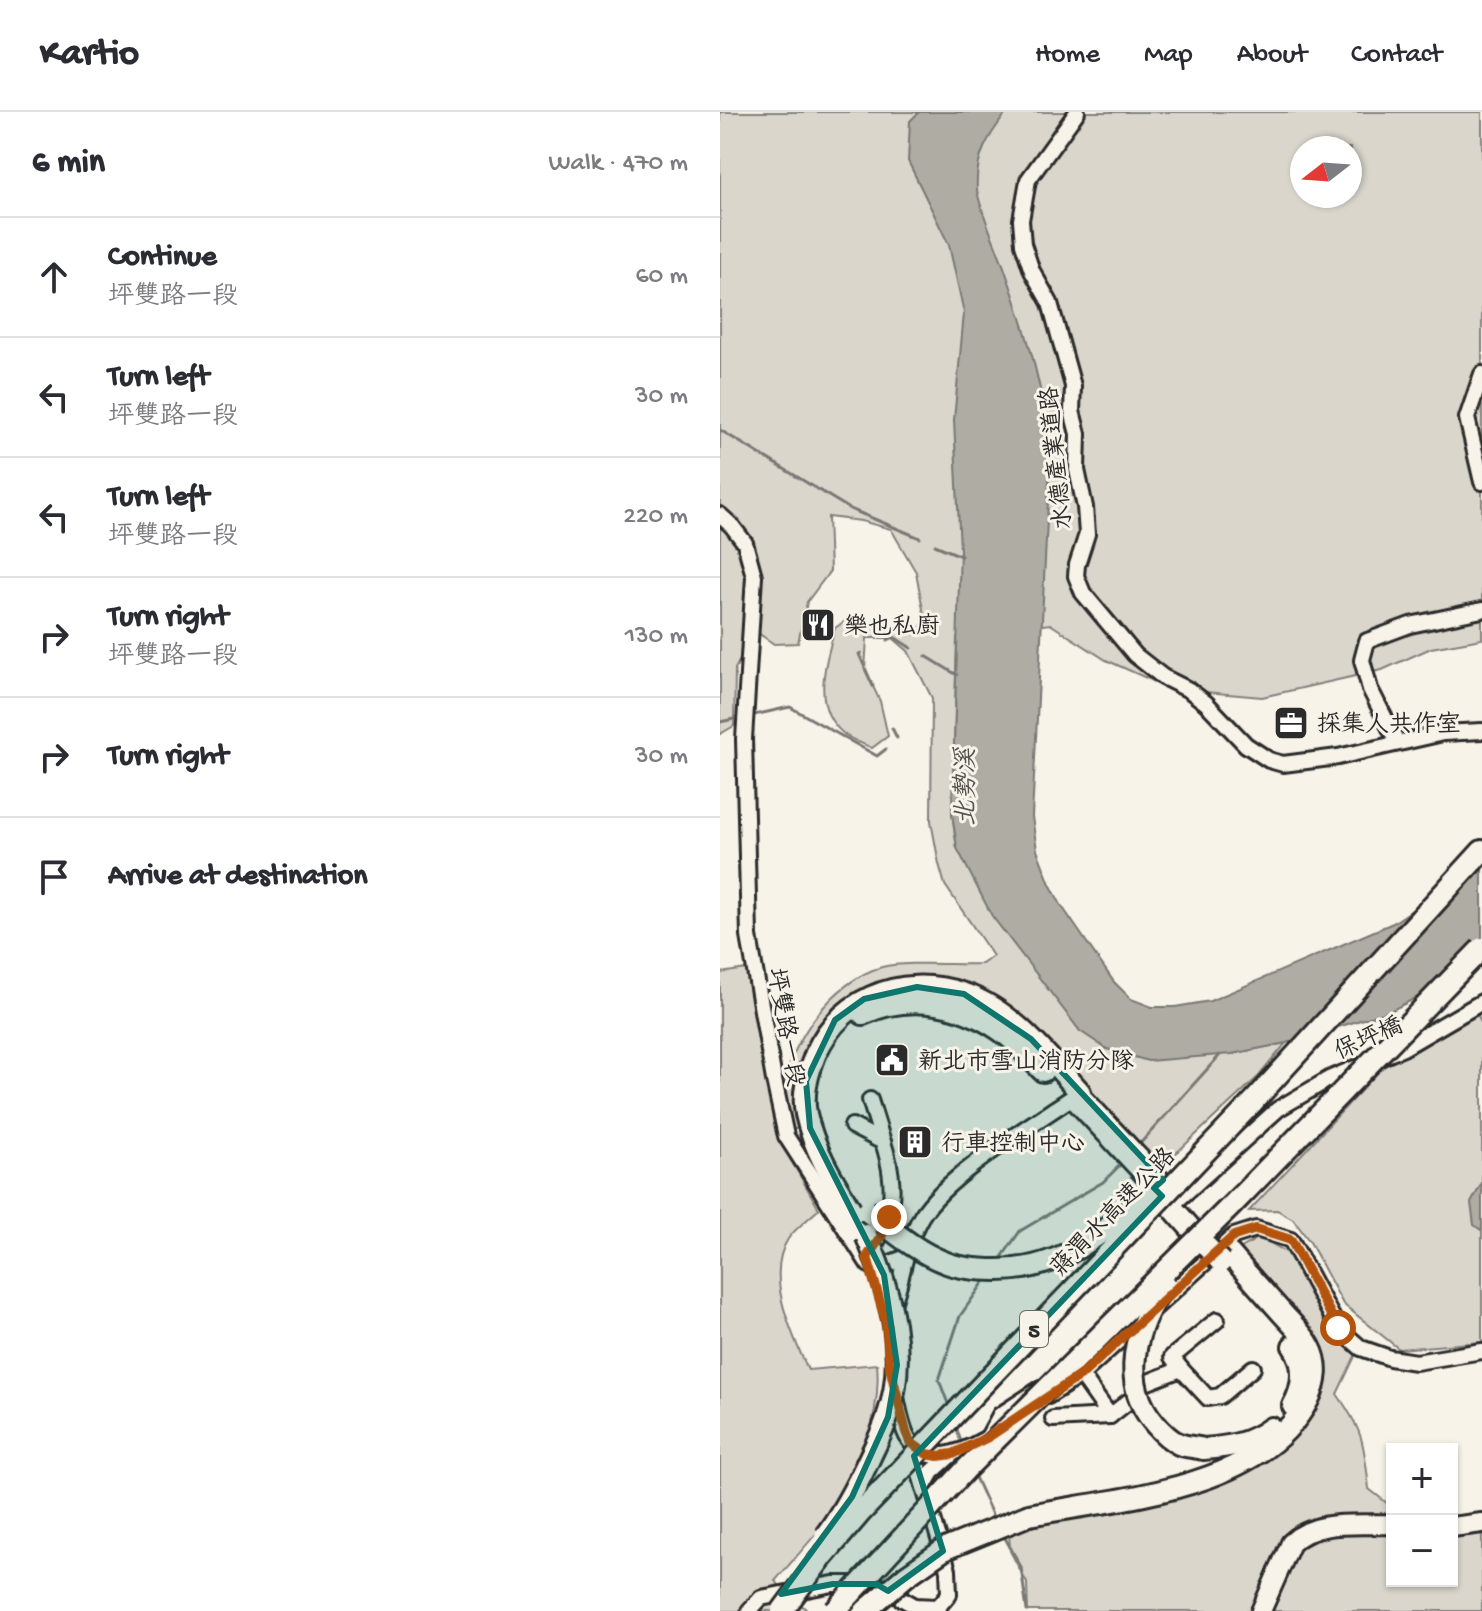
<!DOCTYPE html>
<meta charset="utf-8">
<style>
:root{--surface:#fff;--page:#f7f7f7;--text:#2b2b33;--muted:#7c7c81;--line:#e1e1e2}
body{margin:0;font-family:"Gochi Hand","LXGW WenKai TC",sans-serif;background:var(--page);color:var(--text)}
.controls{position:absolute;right:24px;bottom:24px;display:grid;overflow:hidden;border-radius:0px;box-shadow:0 2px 6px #0004}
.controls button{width:72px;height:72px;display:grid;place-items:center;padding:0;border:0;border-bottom:2px solid var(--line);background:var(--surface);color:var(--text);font:40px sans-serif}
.compass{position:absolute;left:570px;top:24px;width:72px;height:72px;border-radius:50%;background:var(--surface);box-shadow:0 2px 6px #0004;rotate:253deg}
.stop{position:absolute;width:24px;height:24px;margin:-18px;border:6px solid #b45309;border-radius:50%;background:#fff}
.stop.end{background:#b45309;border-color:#fff;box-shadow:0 2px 8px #0008}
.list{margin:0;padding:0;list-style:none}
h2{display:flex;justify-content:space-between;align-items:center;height:104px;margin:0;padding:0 32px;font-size:34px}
h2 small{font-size:26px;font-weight:400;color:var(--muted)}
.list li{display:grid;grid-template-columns:52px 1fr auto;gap:24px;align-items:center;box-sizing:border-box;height:120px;padding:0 32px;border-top:2px solid var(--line)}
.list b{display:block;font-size:30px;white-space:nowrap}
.list p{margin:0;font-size:26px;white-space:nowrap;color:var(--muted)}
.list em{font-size:26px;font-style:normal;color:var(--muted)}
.icon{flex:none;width:44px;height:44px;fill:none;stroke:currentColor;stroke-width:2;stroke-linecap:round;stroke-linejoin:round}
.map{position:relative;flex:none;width:762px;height:1499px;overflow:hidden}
header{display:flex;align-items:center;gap:48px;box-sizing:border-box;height:112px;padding:0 40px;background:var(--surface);border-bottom:2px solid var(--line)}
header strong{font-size:38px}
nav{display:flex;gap:44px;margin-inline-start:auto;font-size:28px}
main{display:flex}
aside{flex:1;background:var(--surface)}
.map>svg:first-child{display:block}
.green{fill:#dad6cc;stroke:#82807c;stroke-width:2;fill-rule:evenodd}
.water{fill:#afaca4;stroke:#7a7874;stroke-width:2}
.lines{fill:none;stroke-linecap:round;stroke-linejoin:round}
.stream{stroke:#7a7874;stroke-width:3}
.minor-casing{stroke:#2b2b2b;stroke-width:20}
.major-casing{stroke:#2b2b2b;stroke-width:24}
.highway-casing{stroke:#2b2b2b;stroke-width:26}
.minor{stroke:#f7f3e8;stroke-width:14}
.major{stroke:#f7f3e8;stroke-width:18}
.highway{stroke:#f7f3e8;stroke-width:20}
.highway-bridge-casing{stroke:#2b2b2b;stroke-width:26;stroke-linecap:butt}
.highway-bridge{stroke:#f7f3e8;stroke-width:20}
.route{stroke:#b45309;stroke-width:10}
.marked{fill:#0f766e;fill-opacity:0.2;stroke:#0f766e;stroke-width:6;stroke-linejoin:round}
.labels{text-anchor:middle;stroke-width:6;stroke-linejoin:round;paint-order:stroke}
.shield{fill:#f7f3e8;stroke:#686764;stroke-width:2}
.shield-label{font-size:22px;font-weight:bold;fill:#2b2b2b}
.street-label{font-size:24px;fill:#2b2b2b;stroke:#f7f3e8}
.poi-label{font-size:24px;fill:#2b2b2b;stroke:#f7f3e8;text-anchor:start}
.water-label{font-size:26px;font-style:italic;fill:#53524f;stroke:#f7f3e8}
</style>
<header>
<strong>Kartio</strong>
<nav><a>Home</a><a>Map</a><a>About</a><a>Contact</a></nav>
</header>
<main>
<aside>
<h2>6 min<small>Walk · 470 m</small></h2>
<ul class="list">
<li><svg class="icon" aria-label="ahead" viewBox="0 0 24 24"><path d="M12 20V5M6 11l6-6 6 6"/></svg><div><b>Continue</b><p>坪雙路一段</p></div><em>60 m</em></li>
<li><svg class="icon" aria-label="left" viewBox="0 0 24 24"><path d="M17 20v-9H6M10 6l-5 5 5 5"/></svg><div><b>Turn left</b><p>坪雙路一段</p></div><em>30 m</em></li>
<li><svg class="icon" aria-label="left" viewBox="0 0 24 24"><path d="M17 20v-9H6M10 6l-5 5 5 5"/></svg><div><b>Turn left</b><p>坪雙路一段</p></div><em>220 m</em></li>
<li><svg class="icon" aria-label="right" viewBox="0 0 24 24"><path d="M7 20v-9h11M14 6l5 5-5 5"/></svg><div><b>Turn right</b><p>坪雙路一段</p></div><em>130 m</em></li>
<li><svg class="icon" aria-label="right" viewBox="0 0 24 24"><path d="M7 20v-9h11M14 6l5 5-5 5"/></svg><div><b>Turn right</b></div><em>30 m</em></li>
<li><svg class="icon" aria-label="arrive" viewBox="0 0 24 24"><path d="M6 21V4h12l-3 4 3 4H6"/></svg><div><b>Arrive at destination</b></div></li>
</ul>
</aside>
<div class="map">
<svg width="762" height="1499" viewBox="0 0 762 1499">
<rect width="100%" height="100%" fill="#f7f3e8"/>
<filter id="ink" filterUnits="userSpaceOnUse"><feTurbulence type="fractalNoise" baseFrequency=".0125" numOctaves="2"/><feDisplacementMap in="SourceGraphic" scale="16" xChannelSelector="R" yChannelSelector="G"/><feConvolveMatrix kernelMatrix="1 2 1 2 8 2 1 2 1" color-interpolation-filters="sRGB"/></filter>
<g filter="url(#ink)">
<g class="green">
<path d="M 0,0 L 762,0 L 762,527 L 711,536 L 662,558 L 542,585 L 451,577 L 386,548 L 330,512 L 237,525 L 232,701 L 237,736 L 360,919 L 512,942 L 566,931 L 539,964 L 439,1057 L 296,912 L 209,874 L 100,919 L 85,1015 L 70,1018 C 68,1006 64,993 64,981 C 66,932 115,867 162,855 C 185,849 236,853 262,852 L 273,844 L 225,773 L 219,752 L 211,709 L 212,586 L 188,539 L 173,526 L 147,526 L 145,558 L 160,589 L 168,624 L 152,636 C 144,632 131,628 124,622 C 90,595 106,550 115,516 L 128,507 L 196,522 L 205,508 L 196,460 L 171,417 L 141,409 L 108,405 L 110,459 L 87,490 L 78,531 L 54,532 L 35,519 L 15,557 L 14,614 L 0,622 ZM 582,36 L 630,36 L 630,84 L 582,84 Z"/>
<path d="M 27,857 L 56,1022 L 99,1097 C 90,1106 75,1116 68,1127 C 44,1164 72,1222 88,1258 L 157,1252 C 162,1304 138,1366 107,1408 C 91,1429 72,1449 55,1469 L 88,1499 L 0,1499 L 0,861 Z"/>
<polygon points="757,901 762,913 762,1230 679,1237 623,1192 590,1130 573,1107 557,1098 529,1099 662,956"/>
<path d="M 540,1125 L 571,1143 L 586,1166 L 605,1210 L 637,1240 L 617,1282 C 644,1320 644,1332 649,1377 L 672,1395 L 672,1469 L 732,1469 L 732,1420 L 762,1412 L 762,1499 L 308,1499 L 307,1471 L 290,1439 L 289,1418 L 387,1400 L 572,1319 L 600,1254 L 513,1141 Z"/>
</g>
<g class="water">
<path d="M 199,0 L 287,0 C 268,25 255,44 257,77 C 258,94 279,140 285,158 C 307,221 326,282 330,349 L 312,705 L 317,738 L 330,772 L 341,793 L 394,870 L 411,887 L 432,895 L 455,895 L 490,889 L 673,811 L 736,768 L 762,745 L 762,853 L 670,899 L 566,931 L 512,942 L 428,949 L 387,937 L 360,919 L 272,804 L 237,736 L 232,701 L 240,438 L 234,308 L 244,201 L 229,133 L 188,49 L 190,9 Z"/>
<polygon points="762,1071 762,1118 761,1118 754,1113 751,1091"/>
</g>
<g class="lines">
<g class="stream">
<polyline points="0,318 130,397 200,426"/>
<polyline points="215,433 241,444"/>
<polyline points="168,528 174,525 191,536"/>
<polyline points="141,541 139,542 153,574"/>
<polyline points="206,544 237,563"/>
<polyline points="34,603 70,595 157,644 166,637"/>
<polyline points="0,610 14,607"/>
<polyline points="172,616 177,626"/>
<polyline points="417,1035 500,943"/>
<polyline points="278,1151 300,1119 383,1070 404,1049"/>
<polyline points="230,1297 219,1268 240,1204 266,1167"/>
<polyline points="235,1312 240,1327"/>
<polyline points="254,1363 274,1407"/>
<polyline points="284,1424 301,1455 307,1499"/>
</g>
<g class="minor-casing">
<g id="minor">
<polyline points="357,0 308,68 301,108 303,132 312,159 330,191 353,274 352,299 358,322 357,358 365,395 367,422 357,453 356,464 363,481 415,543 443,565 469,578 486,591 526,633 549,648 563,652 618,645 723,621 762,619"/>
<polyline points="762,262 747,306 762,370"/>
<polyline points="0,403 12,414 25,431 34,464 24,627 29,824 54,968 66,1024 149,1153"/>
<polyline points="677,630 650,577 642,548 647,529 690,513 762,498"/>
<polyline points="351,987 451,1094 558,997 609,967 683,936 762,890"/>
<polyline points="150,988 163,1030"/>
<path d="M 132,1014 L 163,1030 C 178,1076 174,1107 147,1145 L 165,1153 L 184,1146"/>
<path d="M 171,1198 C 183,1168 184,1134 201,1105 C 227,1062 317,1010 360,980 L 457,1083"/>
<polyline points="461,1257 488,1286 500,1284 533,1256"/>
<polyline points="361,1263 390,1304 409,1289"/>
<polyline points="423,1272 461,1257 452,1245 497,1208"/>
<path d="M 175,1279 C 178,1294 181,1315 189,1328 C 209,1359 252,1336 275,1321"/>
<polyline points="328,1284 361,1263 514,1124 536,1117 571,1128 618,1216 641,1236 670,1246 696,1250 762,1239"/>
<polyline points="333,1307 390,1304"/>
<polyline points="268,1325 280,1303 320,1277"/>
<polyline points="204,1374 212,1360 232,1342"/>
<polyline points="29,1499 41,1486 113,1472 156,1472 195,1494 218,1495 229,1482 228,1458 193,1338"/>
</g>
</g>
<g class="major-casing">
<g id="major">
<polyline points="732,1415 762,1411"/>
<path d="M 541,1499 L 571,1431 C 597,1406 639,1414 672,1412"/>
</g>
</g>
<g class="highway-casing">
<g id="highway">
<path d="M 143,902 C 192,879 247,892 288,924 C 300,934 311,947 323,959"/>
<polyline points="532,991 762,739"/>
<polyline points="451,1094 487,1135"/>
<path d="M 146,1123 C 124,1085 95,1045 86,1002 C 83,987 86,969 91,954 C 112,888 179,860 244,882 C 292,898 327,944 360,980"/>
<path d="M 573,1234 C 586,1252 584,1275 573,1294"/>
<path d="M 483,1337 C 509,1335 530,1332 551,1316"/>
<path d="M 309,1403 C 399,1386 541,1378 588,1288 C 597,1271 599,1252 590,1235 C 584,1223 572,1212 563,1202 C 545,1182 527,1162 510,1142"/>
</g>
</g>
<use href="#minor" class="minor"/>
<use href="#major" class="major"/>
<use href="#highway" class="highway"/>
<g class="highway-bridge-casing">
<g id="highway-bridge">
<path d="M 147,1099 C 171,1117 195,1139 224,1150 C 241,1157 260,1158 278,1158 C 345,1158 385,1119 432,1077"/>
<polyline points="487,1135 501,1150"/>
<path d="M 444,1173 C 415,1214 399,1271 435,1312 C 441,1319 450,1328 459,1332 C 466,1335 476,1335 483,1337"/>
<path d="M 105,1424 C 124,1399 137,1373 150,1345 C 156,1332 163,1319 167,1306 C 189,1244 171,1180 146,1123"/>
<polyline points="62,1499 100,1448 141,1400 532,991"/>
<polyline points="115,1499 247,1356 512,1093 762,836"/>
<polyline points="145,1499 186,1464 225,1437 309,1403"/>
</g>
</g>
<use href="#highway-bridge" class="highway-bridge"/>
</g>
</g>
<g class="lines" filter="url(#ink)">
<polyline class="route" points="169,1105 161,1125 147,1145 166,1210 170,1255 186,1320 190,1330 207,1342 218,1344 233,1342 268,1325 361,1263 514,1124 536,1117 571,1128 618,1216"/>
</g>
<path class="marked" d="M 197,875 L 244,882 L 311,927 L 443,1068 L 434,1076 L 442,1084 L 194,1344 L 223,1439 L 168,1479 L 156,1472 L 113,1472 L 61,1482 L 132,1385 L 168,1305 L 177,1253 L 164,1163 L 90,1016 L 86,969 L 115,908 L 144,887 Z"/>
<defs>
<g id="restaurant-square" transform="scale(1.8)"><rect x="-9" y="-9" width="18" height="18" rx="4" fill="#2b2b2b" stroke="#f7f3e8"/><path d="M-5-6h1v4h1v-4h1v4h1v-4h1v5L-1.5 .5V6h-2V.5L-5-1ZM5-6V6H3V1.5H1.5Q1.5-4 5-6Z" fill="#fff"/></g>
<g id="office-square" transform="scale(1.8)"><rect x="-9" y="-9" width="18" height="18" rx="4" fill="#2b2b2b" stroke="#f7f3e8"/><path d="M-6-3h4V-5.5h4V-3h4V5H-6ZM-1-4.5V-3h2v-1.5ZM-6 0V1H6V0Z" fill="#fff"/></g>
<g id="civic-square" transform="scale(1.8)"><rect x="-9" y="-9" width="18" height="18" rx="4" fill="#2b2b2b" stroke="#f7f3e8"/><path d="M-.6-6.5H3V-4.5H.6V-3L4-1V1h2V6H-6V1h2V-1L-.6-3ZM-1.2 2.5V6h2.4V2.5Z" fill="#fff"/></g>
<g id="building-square" transform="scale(1.8)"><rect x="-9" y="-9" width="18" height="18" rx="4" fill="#2b2b2b" stroke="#f7f3e8"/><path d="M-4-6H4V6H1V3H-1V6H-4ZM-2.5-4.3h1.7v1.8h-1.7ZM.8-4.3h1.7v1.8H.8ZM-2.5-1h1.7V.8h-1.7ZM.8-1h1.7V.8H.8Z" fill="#fff"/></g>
</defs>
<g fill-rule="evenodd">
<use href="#restaurant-square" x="98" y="513"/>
<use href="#office-square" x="571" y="611"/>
<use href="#civic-square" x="172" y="948"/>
<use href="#building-square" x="195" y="1030"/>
</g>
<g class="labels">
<rect class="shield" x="300" y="1199" width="28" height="36" rx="6"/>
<g class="shield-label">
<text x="314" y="1225">5</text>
</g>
<g class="street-label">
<text transform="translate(335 346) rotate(-96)" y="8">水德產業道路</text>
<text transform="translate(67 915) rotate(80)" y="8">坪雙路一段</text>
<text transform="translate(648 925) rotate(-24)" y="8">保坪橋</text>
<text transform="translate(392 1099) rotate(-46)" y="8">蔣渭水高速公路</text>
</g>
<g class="poi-label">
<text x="124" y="521">樂也私廚</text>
<text x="597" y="619">採集人共作室</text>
<text x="198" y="956">新北市雪山消防分隊</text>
<text x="221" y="1038">行車控制中心</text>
</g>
<g class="water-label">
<text transform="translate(244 675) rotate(-90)" y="9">北勢溪</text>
</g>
</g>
</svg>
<div class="controls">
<button>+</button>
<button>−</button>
</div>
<svg class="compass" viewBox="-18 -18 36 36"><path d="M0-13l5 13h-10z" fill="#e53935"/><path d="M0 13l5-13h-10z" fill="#7c7c81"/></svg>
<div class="stop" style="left:618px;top:1216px"></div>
<div class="stop end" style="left:169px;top:1105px"></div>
</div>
</main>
